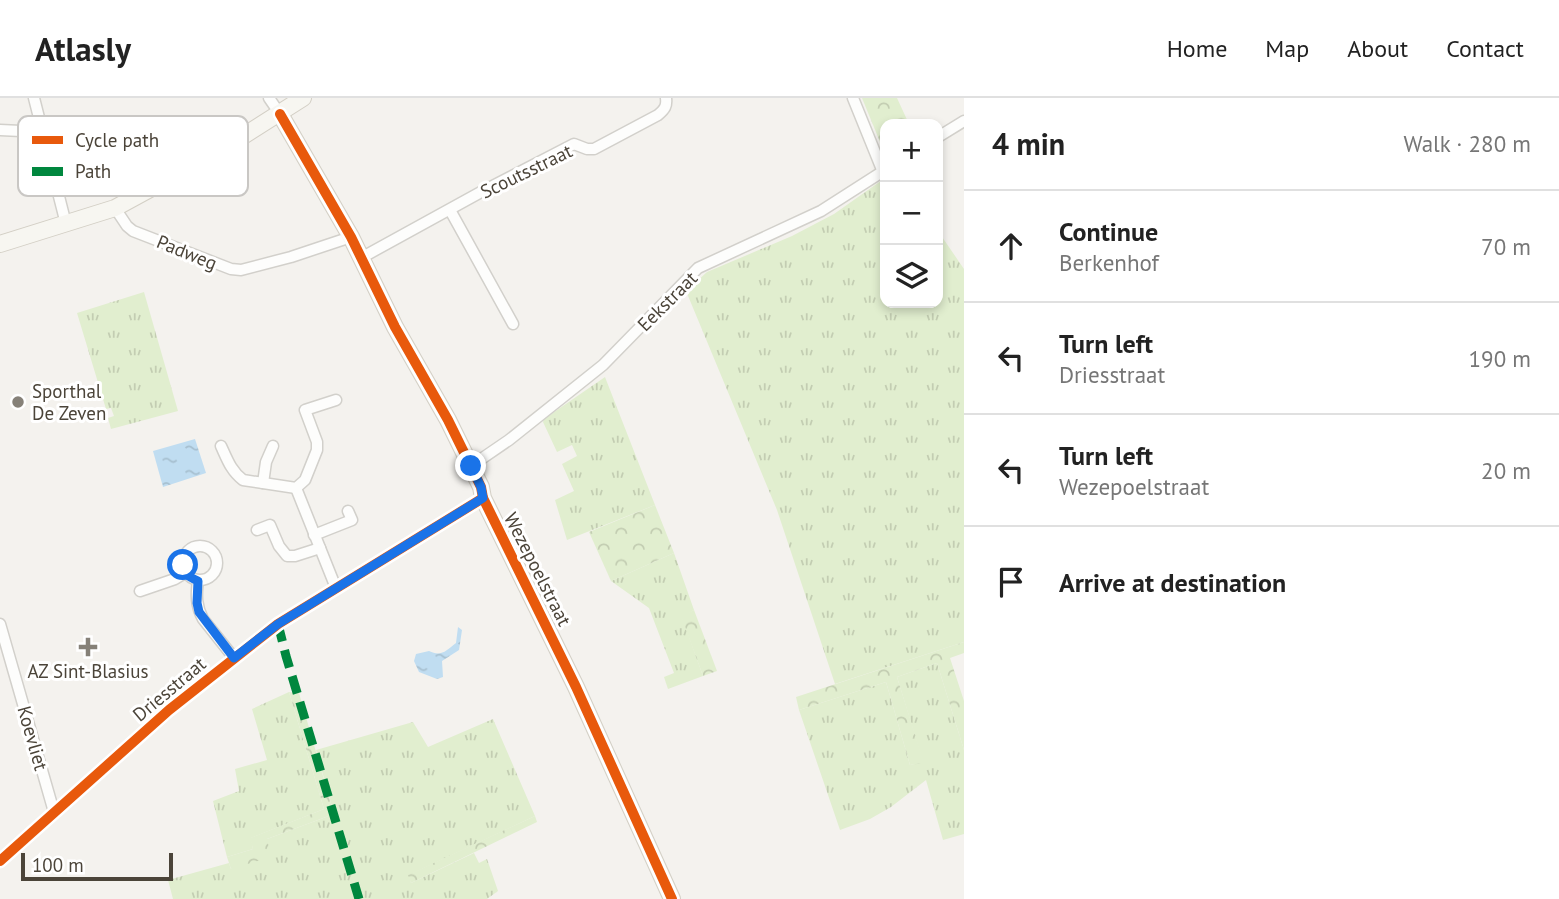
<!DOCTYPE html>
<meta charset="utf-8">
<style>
:root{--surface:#fff;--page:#f6f6f6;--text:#222;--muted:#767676;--line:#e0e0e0}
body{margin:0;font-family:"PT Sans",sans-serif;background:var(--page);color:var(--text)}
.controls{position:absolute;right:21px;top:21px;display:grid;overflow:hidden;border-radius:14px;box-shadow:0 4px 10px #0003}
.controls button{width:63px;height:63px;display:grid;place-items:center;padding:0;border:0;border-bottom:2px solid var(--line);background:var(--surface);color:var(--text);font:35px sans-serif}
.scale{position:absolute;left:21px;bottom:18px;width:152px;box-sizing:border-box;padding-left:7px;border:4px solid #4b4439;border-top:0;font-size:19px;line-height:24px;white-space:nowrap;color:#4b4439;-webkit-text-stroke:5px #fff;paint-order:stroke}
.stop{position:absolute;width:21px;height:21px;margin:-16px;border:5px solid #1a73e8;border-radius:50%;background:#fff}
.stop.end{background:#1a73e8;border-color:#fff;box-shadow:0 2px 7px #0008}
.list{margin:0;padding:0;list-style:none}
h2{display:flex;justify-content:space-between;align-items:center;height:91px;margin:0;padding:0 28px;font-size:30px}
h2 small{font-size:23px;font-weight:400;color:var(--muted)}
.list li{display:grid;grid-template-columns:46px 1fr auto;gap:21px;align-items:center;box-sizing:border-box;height:112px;padding:0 28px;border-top:2px solid var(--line)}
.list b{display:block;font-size:26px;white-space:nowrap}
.list p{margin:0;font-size:23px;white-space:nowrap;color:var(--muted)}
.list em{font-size:23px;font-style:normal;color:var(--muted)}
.icon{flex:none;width:38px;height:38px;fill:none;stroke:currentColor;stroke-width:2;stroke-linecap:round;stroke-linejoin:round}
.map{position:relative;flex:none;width:964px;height:801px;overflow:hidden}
header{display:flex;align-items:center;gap:42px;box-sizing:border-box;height:98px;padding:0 35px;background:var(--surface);border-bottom:2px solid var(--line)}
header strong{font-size:33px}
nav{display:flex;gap:38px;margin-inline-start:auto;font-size:24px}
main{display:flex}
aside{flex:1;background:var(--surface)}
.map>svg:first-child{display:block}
.grass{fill:url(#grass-tufts)}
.forest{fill:url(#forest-crowns)}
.water{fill:url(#water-ripples)}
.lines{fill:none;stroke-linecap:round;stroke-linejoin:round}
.street-casing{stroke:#d2d0cb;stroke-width:13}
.secondary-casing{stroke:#d3cfc5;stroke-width:18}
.street{stroke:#fdfdfc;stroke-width:10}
.secondary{stroke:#f7f6f1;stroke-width:16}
.quiet{stroke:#00873e;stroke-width:9;stroke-dasharray:18 9;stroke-linecap:butt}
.cycleway-casing{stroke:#fff;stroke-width:15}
.cycleway{stroke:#e8590c;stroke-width:10}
.route{stroke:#1a73e8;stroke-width:9}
.poi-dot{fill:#868178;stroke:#fff;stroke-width:2.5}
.labels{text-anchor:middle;stroke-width:6;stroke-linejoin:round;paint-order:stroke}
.street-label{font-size:19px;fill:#4b4439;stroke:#fff}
.poi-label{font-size:19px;fill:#4b4439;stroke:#fff;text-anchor:start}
.key{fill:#fff;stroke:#c9c7c4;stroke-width:2}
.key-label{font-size:19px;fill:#4b4439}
</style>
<header>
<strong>Atlasly</strong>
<nav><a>Home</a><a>Map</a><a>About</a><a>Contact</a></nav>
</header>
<main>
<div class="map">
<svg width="964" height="801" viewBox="0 0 964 801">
<defs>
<pattern id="grass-tufts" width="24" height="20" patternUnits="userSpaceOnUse" patternTransform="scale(1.75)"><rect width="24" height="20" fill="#e1eecf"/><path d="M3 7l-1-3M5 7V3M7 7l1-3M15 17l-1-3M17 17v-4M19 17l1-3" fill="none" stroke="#c3cdb2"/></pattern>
<pattern id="forest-crowns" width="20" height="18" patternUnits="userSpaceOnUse" patternTransform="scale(1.75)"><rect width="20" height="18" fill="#e1eecf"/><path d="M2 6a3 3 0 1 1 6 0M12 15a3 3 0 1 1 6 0" fill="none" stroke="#c3cdb2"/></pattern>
<pattern id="water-ripples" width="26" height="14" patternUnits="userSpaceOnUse" patternTransform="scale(1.75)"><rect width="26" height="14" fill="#c0ddf1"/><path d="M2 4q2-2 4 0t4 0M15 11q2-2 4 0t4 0" fill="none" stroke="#a6bfcf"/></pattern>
</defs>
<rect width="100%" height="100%" fill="#f4f2ee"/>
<g class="grass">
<polygon points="885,80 885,205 938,205 938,133 964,171 964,544 835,586 777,412 686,193 707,174 792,138 834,116"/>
<polygon points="144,194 178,313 111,331 108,320 114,318 111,310 106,311 77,215"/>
<polygon points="605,279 655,407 567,442 555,402 574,393 562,366 577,358 572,347 557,354 543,324 544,321"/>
<polygon points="674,455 694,512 682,519 703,578 668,591 664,579 674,575 649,510 611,483"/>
<polygon points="937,565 964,652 964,736 943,742 926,682 891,709 870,721 840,732 799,612 886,584 910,667 923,664 897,579"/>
<polygon points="289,594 324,711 251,740 253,751 227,759 213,703 239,693 235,671 267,662 252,611"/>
<polygon points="493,621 535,718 409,777 411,785 474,755 479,765 487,761 498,793 487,801 173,801 168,782 229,765 231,771 267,741 334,716 316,652 413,624 428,649"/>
</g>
<g class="forest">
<polygon points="862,0 897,0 909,26 885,26 885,56"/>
<polygon points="655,407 674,455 611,483 589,434"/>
<polygon points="694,512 717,573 703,578 681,518"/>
<polygon points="964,544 964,555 950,560 964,603 964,652 937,565 897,579 924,665 910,667 886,584 799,612 796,599"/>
<polygon points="289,594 299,595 334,716 267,741 271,759 231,771 227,759 253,751 250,740 324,711"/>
<polygon points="535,718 537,724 411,785 408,777"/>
</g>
<g class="water">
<polygon points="195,341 206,375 163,389 153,353"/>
<path d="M 458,529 L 462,532 L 459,552 L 442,563 L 443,579 L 437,581 L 419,574 L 414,563 L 416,556 L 429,553 C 441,559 446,553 456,545 Z"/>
</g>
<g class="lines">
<g class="street-casing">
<g id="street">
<polyline points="34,0 66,126"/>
<polyline points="269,0 280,16"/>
<polyline points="853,0 883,74"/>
<polyline points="0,32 42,34"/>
<polyline points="938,39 964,23"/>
<polyline points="115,110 127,128 133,133 231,171 241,172 291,159 351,139"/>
<polyline points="450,112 513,226"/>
<path d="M 361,160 L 481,94 L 574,46 L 587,51 L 594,51 L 658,17 C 665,11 667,8 666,0"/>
<path d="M 221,348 C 227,361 231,373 243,382 L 296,390 L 305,382 L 317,352 L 317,344 L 305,312 L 336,302"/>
<polyline points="471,368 509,342 603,267 698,170 821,113 885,72"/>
<polyline points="263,385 266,364 273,348"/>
<polyline points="296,390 336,490"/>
<polyline points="257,432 270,427 279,448 287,458 295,458 320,450"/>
<polyline points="314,437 352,422 348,413"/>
<circle cx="200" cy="465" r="17"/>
<path d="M 198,483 C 196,497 196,508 203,521 L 234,560"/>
<polyline points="140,493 175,481 185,475"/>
<polyline points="0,526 54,714"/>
<polyline points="0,763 169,612 278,526 483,400"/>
</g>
</g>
<g class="secondary-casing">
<g id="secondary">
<polyline points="280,16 351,139 395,229 448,322 481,389 483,400 576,589 672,801"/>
<polyline points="0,146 115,110 218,54 303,0"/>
</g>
</g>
<use href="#street" class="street"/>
<use href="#secondary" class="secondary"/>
<polyline class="quiet" points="278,526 286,558 359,801"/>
<g class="cycleway-casing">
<g id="cycleway">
<polyline points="280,16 351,139 395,229 448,322 481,389 483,400 576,589 672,801"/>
<polyline points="0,763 169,612 278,526 483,400"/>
</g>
</g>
<use href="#cycleway" class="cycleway"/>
</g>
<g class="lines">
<path class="route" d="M 183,467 C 185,477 189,479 198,483 L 197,505 L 199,514 L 234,560 L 278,526 L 483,400 L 481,389 L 471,368"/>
</g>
<g class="poi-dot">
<circle cx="18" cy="304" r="7"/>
<path d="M84.5 538.5h7v7h7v7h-7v7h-7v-7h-7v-7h7z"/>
</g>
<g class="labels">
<g class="street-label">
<text transform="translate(526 73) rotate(-26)" y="7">Scoutsstraat</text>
<text transform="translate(187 154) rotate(22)" y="7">Padweg</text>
<text transform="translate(667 203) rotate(-45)" y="7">Eekstraat</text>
<text transform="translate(538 471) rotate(63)" y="7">Wezepoelstraat</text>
<text transform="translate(169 591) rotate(-40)" y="7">Driesstraat</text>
<text transform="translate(33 640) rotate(74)" y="7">Koevliet</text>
</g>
<g class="poi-label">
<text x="32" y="300">Sporthal<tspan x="32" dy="22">De Zeven</tspan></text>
<text x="88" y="580" text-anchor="middle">AZ Sint-Blasius</text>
</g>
</g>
<rect x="18" y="18" width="230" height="80" rx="10" class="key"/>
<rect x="32" y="38" width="31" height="8" fill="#e8590c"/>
<rect x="32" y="69" width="31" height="9" fill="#00873e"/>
<g class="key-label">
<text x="75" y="49">Cycle path</text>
<text x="75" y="80">Path</text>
</g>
</svg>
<div class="controls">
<button>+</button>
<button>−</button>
<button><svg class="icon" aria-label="layers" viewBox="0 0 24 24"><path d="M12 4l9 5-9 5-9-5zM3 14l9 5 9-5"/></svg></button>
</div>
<div class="scale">100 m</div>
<div class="stop" style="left:183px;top:467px"></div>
<div class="stop end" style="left:471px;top:368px"></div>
</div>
<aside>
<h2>4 min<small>Walk · 280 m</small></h2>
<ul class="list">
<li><svg class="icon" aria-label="ahead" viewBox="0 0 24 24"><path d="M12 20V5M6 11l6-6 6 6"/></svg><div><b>Continue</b><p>Berkenhof</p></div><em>70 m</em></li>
<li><svg class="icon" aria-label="left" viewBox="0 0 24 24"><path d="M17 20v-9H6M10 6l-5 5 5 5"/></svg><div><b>Turn left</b><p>Driesstraat</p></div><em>190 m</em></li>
<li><svg class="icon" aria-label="left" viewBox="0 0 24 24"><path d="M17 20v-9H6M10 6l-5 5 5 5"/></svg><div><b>Turn left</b><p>Wezepoelstraat</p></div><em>20 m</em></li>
<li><svg class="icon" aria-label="arrive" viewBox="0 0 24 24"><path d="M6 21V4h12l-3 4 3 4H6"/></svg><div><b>Arrive at destination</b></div></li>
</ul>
</aside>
</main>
